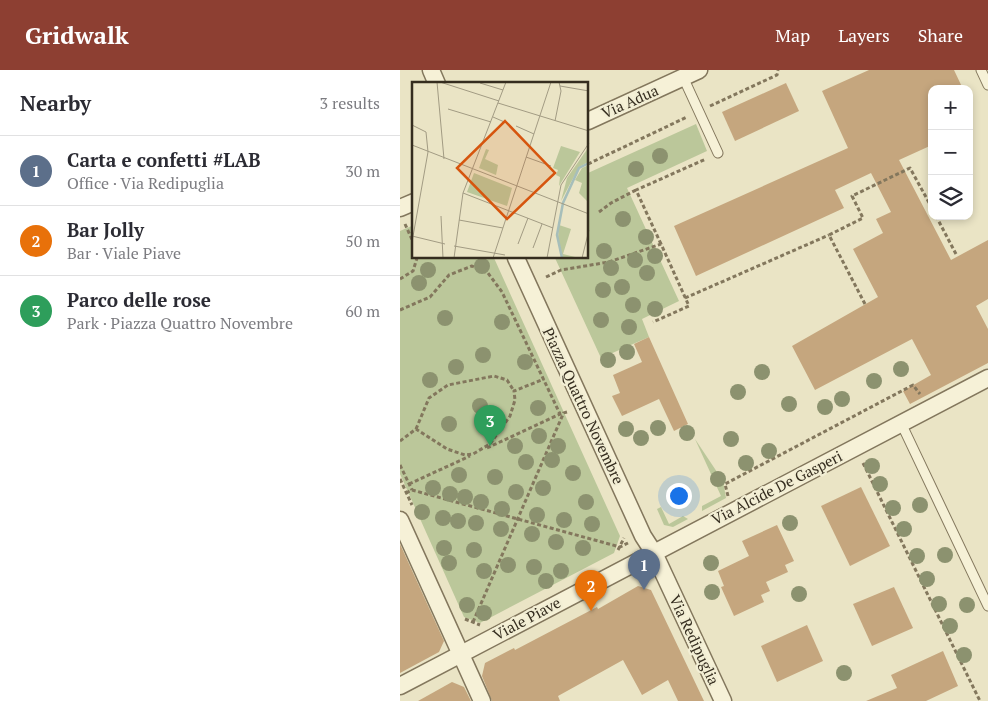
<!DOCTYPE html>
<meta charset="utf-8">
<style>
:root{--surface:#fff;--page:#f2f2f3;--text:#2b2b33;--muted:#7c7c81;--line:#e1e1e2;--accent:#8d3f32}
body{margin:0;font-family:"PT Serif",serif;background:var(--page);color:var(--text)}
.controls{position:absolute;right:15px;top:15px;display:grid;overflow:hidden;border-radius:10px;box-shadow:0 2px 8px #0003}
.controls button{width:45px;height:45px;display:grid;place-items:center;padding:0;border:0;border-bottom:1px solid var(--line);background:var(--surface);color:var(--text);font:25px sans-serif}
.you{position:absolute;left:278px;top:425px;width:18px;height:18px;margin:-12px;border:4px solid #fff;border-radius:50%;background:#1a73e8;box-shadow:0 0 0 8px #1a73e833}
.badge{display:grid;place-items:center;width:32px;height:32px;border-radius:50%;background:var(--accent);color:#fff;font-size:16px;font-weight:700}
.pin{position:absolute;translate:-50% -41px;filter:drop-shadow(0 1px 2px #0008)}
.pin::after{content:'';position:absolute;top:26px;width:18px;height:15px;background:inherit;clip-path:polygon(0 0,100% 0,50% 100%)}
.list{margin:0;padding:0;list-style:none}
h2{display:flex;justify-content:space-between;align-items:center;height:65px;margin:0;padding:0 20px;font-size:21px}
h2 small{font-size:16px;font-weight:400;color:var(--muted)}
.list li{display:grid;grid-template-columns:32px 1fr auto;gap:15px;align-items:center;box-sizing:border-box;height:70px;padding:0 20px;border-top:1px solid var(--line)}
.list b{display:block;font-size:19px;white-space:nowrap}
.list p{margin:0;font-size:16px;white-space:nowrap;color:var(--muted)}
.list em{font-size:16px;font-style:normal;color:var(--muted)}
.icon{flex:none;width:28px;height:28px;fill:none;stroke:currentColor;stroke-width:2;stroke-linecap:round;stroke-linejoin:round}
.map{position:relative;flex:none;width:588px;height:631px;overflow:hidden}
header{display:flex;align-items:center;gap:30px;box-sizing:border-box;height:70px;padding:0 25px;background:var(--accent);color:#fff}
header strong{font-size:24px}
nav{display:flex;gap:28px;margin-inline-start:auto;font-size:18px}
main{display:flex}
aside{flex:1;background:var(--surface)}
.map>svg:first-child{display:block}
.green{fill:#bbc79a}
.building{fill:#c5a67e}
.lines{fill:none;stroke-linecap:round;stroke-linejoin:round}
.service-casing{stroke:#83775d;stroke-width:11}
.minor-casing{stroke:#83775d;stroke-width:19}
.path{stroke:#83775d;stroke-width:3;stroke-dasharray:4 2.5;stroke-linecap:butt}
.service{stroke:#f6f1d7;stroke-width:9}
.minor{stroke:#f6f1d7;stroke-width:16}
.tree{fill:#8c926f}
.labels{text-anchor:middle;stroke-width:4.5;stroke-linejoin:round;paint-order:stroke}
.street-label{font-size:15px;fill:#352d1f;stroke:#f2eed4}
.inset-river{fill:none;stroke:#a6beba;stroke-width:2.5}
.inset-road{fill:none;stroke:#a29b83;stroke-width:1}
.view{fill:#d6550e;fill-opacity:0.15;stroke:#d6550e;stroke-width:2.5}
.inset-edge{fill:none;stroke:#352d1f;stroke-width:2.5}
</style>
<header>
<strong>Gridwalk</strong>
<nav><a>Map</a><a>Layers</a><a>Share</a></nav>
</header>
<main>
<aside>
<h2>Nearby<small>3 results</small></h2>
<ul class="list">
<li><span class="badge" style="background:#5c6f8a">1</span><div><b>Carta e confetti #LAB</b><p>Office · Via Redipuglia</p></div><em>30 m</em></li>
<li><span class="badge" style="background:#e8710a">2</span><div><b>Bar Jolly</b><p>Bar · Viale Piave</p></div><em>50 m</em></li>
<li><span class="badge" style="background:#2e9e5b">3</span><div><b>Parco delle rose</b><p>Park · Piazza Quattro Novembre</p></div><em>60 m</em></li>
</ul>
</aside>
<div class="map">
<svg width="588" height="631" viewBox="0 0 588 631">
<rect width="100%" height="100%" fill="#eae4c5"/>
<g class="green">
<polygon points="296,54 307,81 227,118 279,231 242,249 249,267 201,288 155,188 188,188 188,103"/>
<polygon points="14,155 14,188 94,188 220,466 214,483 80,553 64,547 0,404 0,161"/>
<polygon points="295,369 323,411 326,428 302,441 302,436 321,426"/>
<polygon points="261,437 269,454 283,446 288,449 273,457 264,455 257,439"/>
</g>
<g class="building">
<polygon points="469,0 554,0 563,19 532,19 532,75 499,90 551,190 588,170 588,229 576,236 588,259 588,293 510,334 503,321 531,305 512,269 415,320 392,276 478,227 453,179 483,163 476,149 491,142 471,103 435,120 444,138 296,206 274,156 448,78 422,21"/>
<polygon points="386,13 399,41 335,71 322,42"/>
<polygon points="249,267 288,354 274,361 259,329 222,346 212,326 220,323 213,305 242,292 234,274"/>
<polygon points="461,417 490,476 450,496 421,436"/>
<polygon points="377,455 394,491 385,495 388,502 366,512 370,521 361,525 364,532 334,546 321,517 324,516 318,501 349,486 342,471"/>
<polygon points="0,474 44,571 39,582 0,603"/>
<polygon points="238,516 251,520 304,631 278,631 268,610 242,625 223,590 158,626 160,631 92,631 82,606 85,593 114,578 115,580 197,537 198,539"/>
<polygon points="494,517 513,558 472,576 453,534"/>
<polygon points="407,555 423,591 377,612 361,576"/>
<polygon points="543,581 558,616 526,631 466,631 497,618 491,605"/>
<polygon points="52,612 64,617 71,631 18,631"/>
</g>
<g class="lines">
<g class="service-casing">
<g id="service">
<polyline points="581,0 588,15"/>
<polyline points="283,7 318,83"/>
<polyline points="501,353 588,536"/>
</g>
</g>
<g class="minor-casing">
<g id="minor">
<polyline points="31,0 37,14"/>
<polyline points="188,51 299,0"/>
<polyline points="0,138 14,132"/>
<polyline points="116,188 243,466 254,483 323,631"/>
<polyline points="0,450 82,631"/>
<polyline points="0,616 588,308"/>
</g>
</g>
<g class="path">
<polyline points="310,36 377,5 378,0"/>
<polyline points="188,94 287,47"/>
<polyline points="199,142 211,133 236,120"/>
<polyline points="536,146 557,186"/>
<polyline points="5,154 14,174"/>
<polyline points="261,174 236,120 306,89"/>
<polyline points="146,207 161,200 209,192 261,174 289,236 253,252"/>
<polyline points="0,209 13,201 17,188"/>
<polyline points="285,228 429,165"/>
<polyline points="465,234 429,165 463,148 452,126 510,98 532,138"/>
<polyline points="0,240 30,227 49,205 72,196 88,203 102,222 160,344 167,342"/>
<polyline points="16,359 29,328 48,315 94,306 107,310 114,321"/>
<polyline points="0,371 16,359 47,379 65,385 73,384 90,374 110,346 115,330 114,321 144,309"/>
<polyline points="87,378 160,344"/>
<polyline points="463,393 580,631"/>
<polyline points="0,395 12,420"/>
<polyline points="0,409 12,435"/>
<polyline points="9,414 70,386"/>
<polyline points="6,423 12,420 220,477 228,473"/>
<polyline points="328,426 325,414 513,315 520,324"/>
<polyline points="218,480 224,468"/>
<polyline points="65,549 80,555"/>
<polyline points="73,552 164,342"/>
</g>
<use href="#service" class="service"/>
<use href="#minor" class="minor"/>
</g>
<g class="tree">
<circle cx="260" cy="86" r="8"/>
<circle cx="236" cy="99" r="8"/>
<circle cx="223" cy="149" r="8"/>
<circle cx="246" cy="167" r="8"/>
<circle cx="204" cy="181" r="8"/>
<circle cx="255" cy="186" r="8"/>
<circle cx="235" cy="190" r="8"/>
<circle cx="82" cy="196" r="8"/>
<circle cx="211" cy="198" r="8"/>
<circle cx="28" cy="200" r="8"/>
<circle cx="247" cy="203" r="8"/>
<circle cx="19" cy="213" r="8"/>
<circle cx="222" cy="217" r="8"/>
<circle cx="203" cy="220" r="8"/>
<circle cx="233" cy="235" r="8"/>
<circle cx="255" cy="239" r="8"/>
<circle cx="45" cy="248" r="8"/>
<circle cx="201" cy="250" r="8"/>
<circle cx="102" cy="252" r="8"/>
<circle cx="229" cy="257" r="8"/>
<circle cx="227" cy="282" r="8"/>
<circle cx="83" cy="285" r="8"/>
<circle cx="208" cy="290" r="8"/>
<circle cx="125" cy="292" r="8"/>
<circle cx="56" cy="297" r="8"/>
<circle cx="501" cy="299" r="8"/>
<circle cx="362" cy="302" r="8"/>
<circle cx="30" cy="310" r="8"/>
<circle cx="474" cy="311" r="8"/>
<circle cx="338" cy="322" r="8"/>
<circle cx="442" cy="329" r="8"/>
<circle cx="389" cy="334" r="8"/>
<circle cx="80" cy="336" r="8"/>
<circle cx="425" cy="337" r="8"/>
<circle cx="138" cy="338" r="8"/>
<circle cx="49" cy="354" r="8"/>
<circle cx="258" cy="358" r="8"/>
<circle cx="226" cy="359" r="8"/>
<circle cx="287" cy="363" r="8"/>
<circle cx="139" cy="366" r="8"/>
<circle cx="241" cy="368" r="8"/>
<circle cx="331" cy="369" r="8"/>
<circle cx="115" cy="376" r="8"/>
<circle cx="158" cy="376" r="8"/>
<circle cx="369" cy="381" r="8"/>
<circle cx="152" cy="390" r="8"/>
<circle cx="126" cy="392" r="8"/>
<circle cx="346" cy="393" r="8"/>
<circle cx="472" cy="396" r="8"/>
<circle cx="173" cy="403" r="8"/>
<circle cx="59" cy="405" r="8"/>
<circle cx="95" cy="407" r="8"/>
<circle cx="318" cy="409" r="8"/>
<circle cx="480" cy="414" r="8"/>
<circle cx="33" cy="418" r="8"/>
<circle cx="143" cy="418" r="8"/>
<circle cx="116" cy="422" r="8"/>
<circle cx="50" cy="424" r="8"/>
<circle cx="65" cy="427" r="8"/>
<circle cx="81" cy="432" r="8"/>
<circle cx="186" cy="432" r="8"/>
<circle cx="520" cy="435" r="8"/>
<circle cx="493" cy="438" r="8"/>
<circle cx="102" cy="439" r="8"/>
<circle cx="22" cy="442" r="8"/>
<circle cx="137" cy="445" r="8"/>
<circle cx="43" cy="448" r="8"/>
<circle cx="164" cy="450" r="8"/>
<circle cx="58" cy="451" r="8"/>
<circle cx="76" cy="453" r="8"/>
<circle cx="390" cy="453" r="8"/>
<circle cx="192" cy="454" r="8"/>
<circle cx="101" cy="459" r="8"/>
<circle cx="504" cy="459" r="8"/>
<circle cx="132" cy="464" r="8"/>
<circle cx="156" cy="472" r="8"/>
<circle cx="44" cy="478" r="8"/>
<circle cx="183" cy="478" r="8"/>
<circle cx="74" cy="480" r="8"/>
<circle cx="545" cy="485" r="8"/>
<circle cx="517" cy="486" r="8"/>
<circle cx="49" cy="493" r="8"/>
<circle cx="311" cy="493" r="8"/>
<circle cx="108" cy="495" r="8"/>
<circle cx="134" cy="497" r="8"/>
<circle cx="84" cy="501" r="8"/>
<circle cx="161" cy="501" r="8"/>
<circle cx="527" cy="509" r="8"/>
<circle cx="146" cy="511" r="8"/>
<circle cx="312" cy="522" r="8"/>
<circle cx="399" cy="524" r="8"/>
<circle cx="539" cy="534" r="8"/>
<circle cx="67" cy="535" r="8"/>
<circle cx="567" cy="535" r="8"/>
<circle cx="84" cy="543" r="8"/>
<circle cx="550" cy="556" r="8"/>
<circle cx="564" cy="585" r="8"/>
<circle cx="444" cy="603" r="8"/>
</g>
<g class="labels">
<g class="street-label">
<text transform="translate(230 32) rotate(-24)" y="5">Via Adua</text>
<text transform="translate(183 336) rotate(65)" y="5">Piazza Quattro Novembre</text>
<text transform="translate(377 418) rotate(-27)" y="5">Via Alcide De Gasperi</text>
<text transform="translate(127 549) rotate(-28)" y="5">Viale Piave</text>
<text transform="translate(294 570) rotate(65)" y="5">Via Redipuglia</text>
</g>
</g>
<g transform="translate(12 12)">
<rect width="176" height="176" fill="#eae4c5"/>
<path d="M 149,64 L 168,70 L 147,104 L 148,95 L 144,93 L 146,88 L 141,86 ZM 176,66 L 176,80 L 167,85 L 149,119 L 155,96 ZM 74,67 L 77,68 L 73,77 L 86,83 L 84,93 L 67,86 ZM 177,83 L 177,120 L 176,120 L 167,111 L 170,101 L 163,98 L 170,86 ZM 62,91 L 100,106 L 95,124 L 55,110 ZM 147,143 L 159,147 L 151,172 L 167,176 L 151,176 L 146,156 Z" fill="#bbc79a"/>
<path class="inset-river" d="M 150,176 L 145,153 L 151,121 L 167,86 L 177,81"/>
<path class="inset-road" d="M 25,0 L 32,77M 28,0 L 87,19M 68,1 L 91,8M 148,4 L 177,9M 86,21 L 177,49M 36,27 L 79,40M 81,35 L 97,42M 143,39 L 149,9 L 147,0M 0,43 L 14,50 L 16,70M 104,44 L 122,52M 0,63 L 177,132M 114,75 L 139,84M 51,111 L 141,146M 29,134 L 31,176M 47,138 L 91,146M 0,154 L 33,162M 0,160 L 16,70M 106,162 L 116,136M 42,164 L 93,173M 121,166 L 130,142M 42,176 L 51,111 L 94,0M 81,176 L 139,0M 135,176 L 149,103 L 177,61M 170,176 L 177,148"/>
<path class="view" d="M 93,39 L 143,91 L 95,137 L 45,86 Z"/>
<rect width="176" height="176" class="inset-edge"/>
</g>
</svg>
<div class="controls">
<button>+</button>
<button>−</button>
<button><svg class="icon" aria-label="layers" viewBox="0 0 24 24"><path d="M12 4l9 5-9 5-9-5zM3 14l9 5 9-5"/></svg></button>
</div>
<div class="you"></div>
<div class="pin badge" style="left:244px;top:520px;background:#5c6f8a">1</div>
<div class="pin badge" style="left:191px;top:541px;background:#e8710a">2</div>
<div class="pin badge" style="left:90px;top:376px;background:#2e9e5b">3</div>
</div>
</main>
